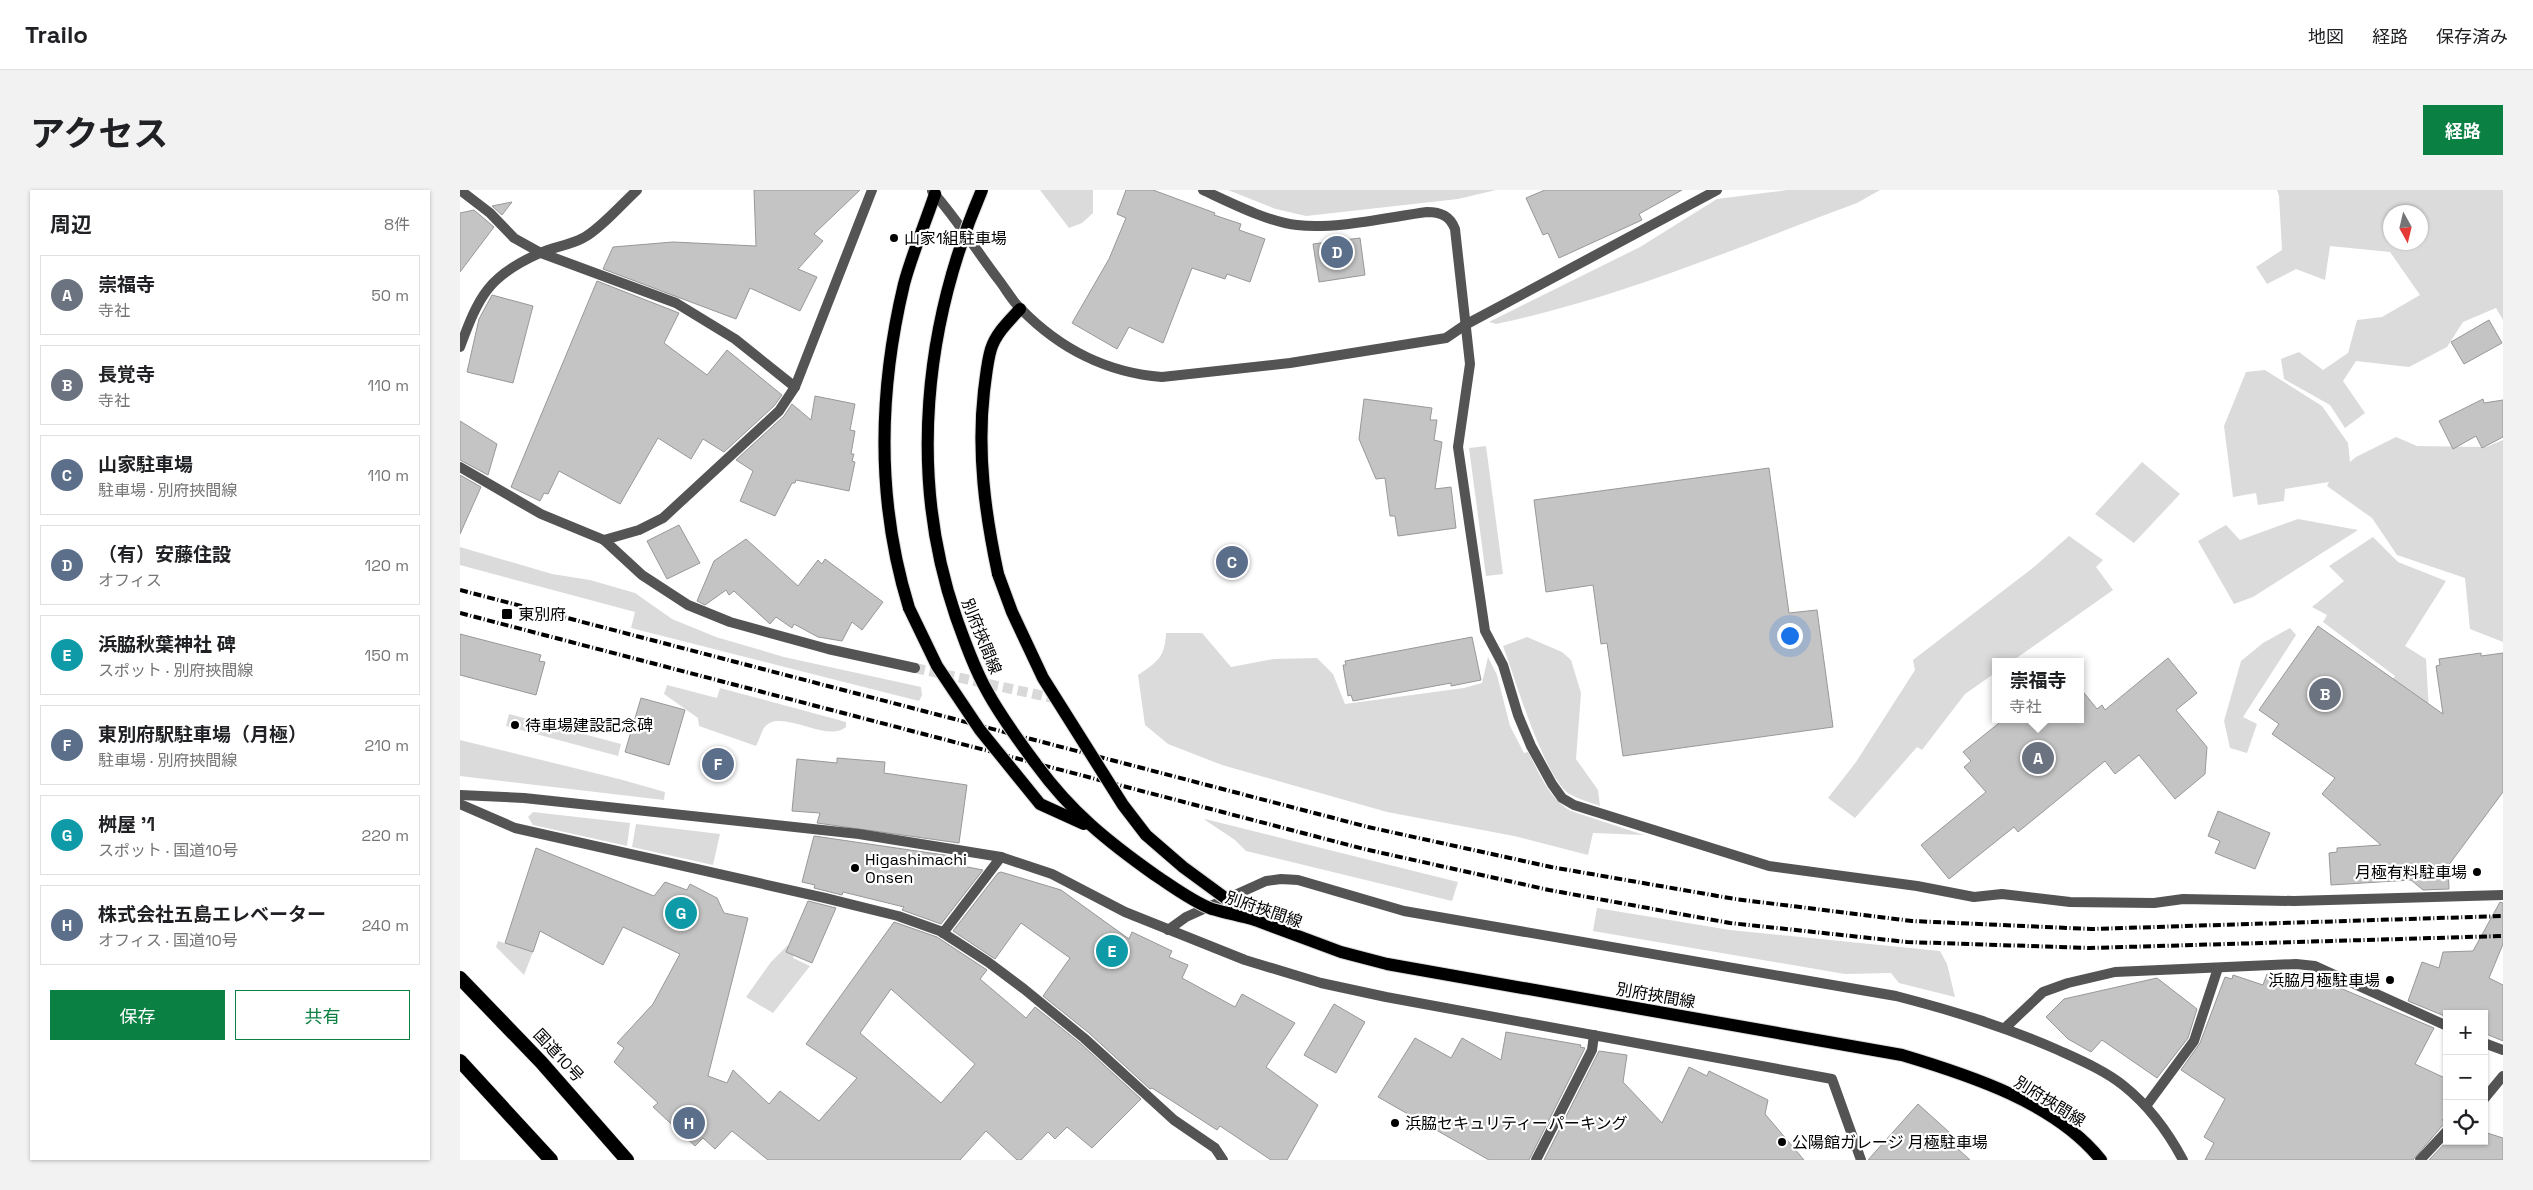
<!DOCTYPE html>
<html lang="ja">
<meta charset="utf-8">
<style>
:root{--surface:#fff;--page:#f2f2f2;--text:#202124;--muted:#757577;--line:#e0e0e0;--accent:#0b8043}
body{margin:0;font-family:"Space Grotesk","Noto Sans JP",sans-serif;background:var(--page);color:var(--text)}
.controls{position:absolute;right:15px;bottom:15px;display:grid;overflow:hidden;border-radius:0px;box-shadow:0 1px 4px #0004}
.controls button{width:45px;height:45px;display:grid;place-items:center;padding:0;border:0;border-bottom:1px solid var(--line);background:var(--surface);color:var(--text);font:25px sans-serif}
.compass{position:absolute;left:1923px;top:15px;width:45px;height:45px;border-radius:50%;background:var(--surface);box-shadow:0 1px 4px #0004;rotate:172deg}
.you{position:absolute;left:1329px;top:445px;width:18px;height:18px;margin:-12px;border:4px solid #fff;border-radius:50%;background:#1a73e8;box-shadow:0 0 0 8px #1a73e833}
.badge{display:grid;place-items:center;width:32px;height:32px;border-radius:50%;background:var(--accent);color:#fff;font-size:16px;font-weight:700}
.pin{position:absolute;translate:-50% -50%;border:2px solid #fff;box-shadow:0 1px 5px #0006}
.popup{position:absolute;left:1532px;top:468px;width:92px;height:65px;box-sizing:border-box;display:grid;place-content:center;border-radius:0px;background:var(--surface);filter:drop-shadow(0 1px 4px #0005);font-size:16px;white-space:nowrap;color:var(--muted)}
.popup b{font-size:19px;color:var(--text)}
.popup::after{content:'';position:absolute;left:50%;top:100%;margin-left:-10px;border:10px solid transparent;border-top-color:var(--surface)}
.list{margin:0;padding:0;list-style:none}
h2{display:flex;justify-content:space-between;align-items:center;height:65px;margin:0;padding:0 20px;font-size:21px}
h2 small{font-size:16px;font-weight:400;color:var(--muted)}
.list li{display:grid;grid-template-columns:32px 1fr auto;gap:15px;align-items:center;box-sizing:border-box;height:80px;margin:0 10px 10px;padding:0 10px;border:1px solid var(--line);border-radius:0px}
.list b{display:block;font-size:19px;white-space:nowrap}
.list p{margin:0;font-size:16px;white-space:nowrap;color:var(--muted)}
.list em{font-size:16px;font-style:normal;color:var(--muted)}
.actions{display:flex;gap:10px;padding:15px 20px}
.actions a{flex:1;padding:11px 0;border:1px solid var(--accent);border-radius:0px;text-align:center;font-size:18px;color:var(--accent)}
.actions .main{background:var(--accent);color:#fff}
.icon{flex:none;width:28px;height:28px;fill:none;stroke:currentColor;stroke-width:2;stroke-linecap:round;stroke-linejoin:round}
.map{position:relative;flex:none;width:2043px;height:970px;overflow:hidden;border-radius:0px}
header{display:flex;align-items:center;gap:30px;box-sizing:border-box;height:70px;padding:0 25px;background:var(--surface);border-bottom:1px solid var(--line)}
header strong{font-size:24px}
nav{display:flex;gap:28px;margin-inline-start:auto;font-size:18px}
.intro{display:flex;align-items:center;justify-content:space-between;box-sizing:border-box;height:120px;padding:0 30px}
h1{margin:0;font-size:35px}
.button{padding:12px 22px;border-radius:0px;background:var(--accent);color:#fff;font-size:18px;font-weight:700}
main{display:flex;gap:30px;padding:0 30px}
aside{flex:1;background:var(--surface);border-radius:0px;box-shadow:0 1px 4px #0004}
.map>svg:first-child{display:block}
.green{fill:#dbdbdb;fill-rule:evenodd}
.building{fill:#c4c4c4;stroke:#989898;fill-rule:evenodd}
.lines{fill:none;stroke-linecap:round;stroke-linejoin:round}
.minor-tunnel{stroke:#d9d9d9;stroke-width:10;stroke-dasharray:10 5;stroke-linecap:butt}
.primary-casing{stroke:#dbdbdb;stroke-width:14}
.trunk-casing{stroke:#dbdbdb;stroke-width:15}
.minor{stroke:#545454;stroke-width:10}
.primary{stroke:#000;stroke-width:12}
.trunk{stroke:#000;stroke-width:14}
.rail{stroke:#000;stroke-width:4;stroke-dasharray:8 2.5 1 2.5;stroke-linecap:butt}
.primary-bridge-casing{stroke:#dbdbdb;stroke-width:14;stroke-linecap:butt}
.primary-bridge{stroke:#000;stroke-width:12}
.poi-dot{fill:#000;stroke:#fff;stroke-width:2}
.labels{text-anchor:middle;stroke-width:4.5;stroke-linejoin:round;paint-order:stroke}
.poi-label{font-size:16px;fill:#000;stroke:#fff;text-anchor:start}
.street-label{font-size:16px;fill:#000;stroke:#fff}
</style>
<header>
<strong>Trailo</strong>
<nav><a>地図</a><a>経路</a><a>保存済み</a></nav>
</header>
<div class="intro"><h1>アクセス</h1><a class="button">経路</a></div>
<main>
<aside>
<h2>周辺<small>8件</small></h2>
<ul class="list">
<li><span class="badge" style="background:#6b7280">A</span><div><b>崇福寺</b><p>寺社</p></div><em>50 m</em></li>
<li><span class="badge" style="background:#6b7280">B</span><div><b>長覚寺</b><p>寺社</p></div><em>110 m</em></li>
<li><span class="badge" style="background:#5c6f8a">C</span><div><b>山家駐車場</b><p>駐車場 · 別府挾間線</p></div><em>110 m</em></li>
<li><span class="badge" style="background:#5c6f8a">D</span><div><b>（有）安藤住設</b><p>オフィス</p></div><em>120 m</em></li>
<li><span class="badge" style="background:#0f9aa8">E</span><div><b>浜脇秋葉神社 碑</b><p>スポット · 別府挾間線</p></div><em>150 m</em></li>
<li><span class="badge" style="background:#5c6f8a">F</span><div><b>東別府駅駐車場（月極）</b><p>駐車場 · 別府挾間線</p></div><em>210 m</em></li>
<li><span class="badge" style="background:#0f9aa8">G</span><div><b>桝屋 '1</b><p>スポット · 国道10号</p></div><em>220 m</em></li>
<li><span class="badge" style="background:#5c6f8a">H</span><div><b>株式会社五島エレベーター</b><p>オフィス · 国道10号</p></div><em>240 m</em></li>
</ul>
<div class="actions"><a class="main">保存</a><a>共有</a></div>
</aside>
<div class="map">
<svg width="2043" height="970" viewBox="0 0 2043 970">
<rect width="100%" height="100%" fill="#fff"/>
<g class="green">
<polygon points="580,0 633,0 633,23 622,33 609,38"/>
<polygon points="768,0 1036,0 998,9 846,26 816,19"/>
<path d="M 1327,0 L 1420,0 L 1397,13 C 1278,57 1160,108 1036,134 L 1029,132 L 1180,57 L 1257,9 Z"/>
<path d="M 1817,0 L 2043,0 L 2043,130 L 2036,118 L 2003,132 L 1987,157 L 1949,177 L 1896,171 L 1883,191 L 1905,223 L 1885,238 L 1870,215 L 1824,189 L 1821,169 L 1839,162 L 1863,180 L 1888,163 L 1897,130 L 1922,127 L 1960,105 L 1930,62 L 1870,56 L 1865,90 L 1836,79 L 1807,94 L 1796,77 L 1822,60 L 1819,6 ZM 1930,22 L 1960,22 L 1960,52 L 1930,52 Z"/>
<polygon points="1805,180 1862,216 1888,253 1890,272 1896,267 1936,247 1957,256 2026,257 2043,250 2043,452 2010,439 2005,388 1937,365 1912,328 1867,296 1869,292 1825,299 1824,311 1798,315 1796,303 1773,307 1764,236 1786,182"/>
<polygon points="1026,256 1043,384 1026,386 1009,258"/>
<polygon points="1682,272 1720,304 1674,353 1635,324"/>
<polygon points="1838,329 1898,340 1793,407 1774,414 1738,351 1766,335 1780,350"/>
<polygon points="1609,346 1643,370 1636,377 1653,400 1551,472 1536,472 1535,483 1505,504 1462,560 1457,557 1395,628 1368,608 1396,572 1455,480 1453,470 1574,377"/>
<polygon points="1913,347 1938,372 1986,391 1945,456 1966,469 1969,521 1915,516 1935,486 1863,432 1867,425 1852,417 1884,391 1869,376"/>
<polygon points="0,357 92,384 130,390 175,403 212,429 256,447 324,467 461,497 462,505 459,511 171,438 175,422 0,375"/>
<polygon points="1830,438 1836,445 1783,527 1797,534 1787,563 1770,558 1764,531 1781,471 1803,453"/>
<path d="M 706,443 L 742,443 L 771,477 L 814,469 L 857,468 L 873,484 L 885,514 L 1004,498 L 1022,493 L 1028,467 L 1037,485 L 1050,536 L 1064,563 L 1068,562 C 1080,584 1089,609 1111,621 L 1184,645 L 1133,643 L 1128,665 L 1054,646 L 927,622 L 762,575 L 708,554 L 685,535 L 678,485 C 697,472 705,468 706,443 Z"/>
<path d="M 1067,447 L 1102,462 L 1111,470 L 1121,503 L 1116,569 L 1138,600 L 1140,616 C 1130,612 1117,609 1108,603 C 1083,584 1055,488 1043,456 Z"/>
<path d="M 207,495 L 257,508 L 260,498 L 386,532 L 386,537 C 367,554 319,516 304,538 C 301,543 299,550 296,556 L 239,536 L 238,528 L 204,504 Z"/>
<polygon points="49,524 161,554 158,566 46,536"/>
<polygon points="0,550 159,589 205,602 204,610 0,586"/>
<polygon points="73,622 170,633 167,656 73,635 68,627"/>
<polygon points="745,630 745,629 998,692 992,711 786,661 775,650"/>
<polygon points="176,634 260,644 253,675 172,657"/>
<polygon points="1137,718 1270,740 1480,761 1487,774 1495,807 1439,793 1431,783 1385,784 1133,741"/>
<polygon points="38,751 73,762 64,785 36,757"/>
<polygon points="328,755 336,759 333,768 350,776 313,823 286,807 311,772"/>
</g>
<g class="building">
<polygon points="294,0 400,0 354,44 363,51 338,79 357,87 340,121 290,98 276,129 143,79 153,57 213,52 296,56"/>
<polygon points="666,0 693,0 755,23 754,25 781,34 779,40 805,49 790,92 767,84 765,89 732,78 703,153 669,137 657,159 612,133 649,69 666,28 657,24"/>
<polygon points="1085,0 1222,0 1179,24 1182,30 1099,68 1088,43 1083,45 1066,8"/>
<polygon points="52,12 42,25 32,16"/>
<polygon points="14,20 34,37 0,82 0,23"/>
<polygon points="900,48 905,85 859,92 853,54"/>
<polygon points="137,91 219,123 204,153 247,185 267,160 322,205 314,216 264,262 243,249 231,269 198,248 160,314 99,281 88,304 84,303 80,311 51,297"/>
<polygon points="32,105 73,116 53,193 7,182 19,129"/>
<polygon points="2029,130 2042,153 2004,174 1991,152"/>
<polygon points="355,206 395,214 390,240 395,241 391,264 394,264 392,271 395,272 389,301 336,290 335,293 332,293 315,326 280,311 293,281 276,270 324,226 332,214 351,230"/>
<polygon points="904,209 972,218 970,230 977,230 974,250 982,252 975,299 991,297 996,338 938,346 935,326 930,326 925,288 916,289 899,249"/>
<polygon points="2023,209 2024,213 2043,210 2043,247 2022,258 2016,246 1993,259 1979,231"/>
<polygon points="0,231 37,254 28,285 0,270"/>
<polygon points="1309,278 1329,423 1357,420 1373,537 1163,566 1147,453 1141,454 1133,395 1086,402 1074,310"/>
<polygon points="0,285 21,297 0,344"/>
<polygon points="219,335 240,373 207,389 187,351"/>
<polygon points="286,349 338,396 358,370 362,374 365,369 423,412 402,440 392,432 382,451 358,447 334,434 332,438 316,427 310,434 274,401 269,405 266,400 245,415 237,411 254,371"/>
<polygon points="1858,436 1983,524 1976,476 1980,475 1979,469 2021,463 2021,466 2043,463 2043,602 1988,676 1989,699 1963,700 1951,690 1871,695 1869,663 1877,662 1877,658 1921,655 1862,604 1875,588 1812,544 1819,534 1799,520"/>
<polygon points="0,444 81,465 79,471 85,472 76,505 0,485"/>
<polygon points="1012,447 1021,490 991,496 991,493 893,511 891,505 888,506 883,475 886,475 885,471"/>
<polygon points="1708,468 1737,503 1716,520 1747,557 1745,584 1715,609 1679,565 1655,584 1645,571 1558,642 1554,637 1489,689 1461,655 1526,602 1504,577 1511,571 1503,562 1544,529 1620,529 1620,498 1637,519 1642,515 1645,520"/>
<polygon points="181,508 225,520 209,575 165,562"/>
<polygon points="377,568 425,572 424,583 507,595 499,653 357,633 360,623 332,621 337,569 377,573"/>
<polygon points="1758,621 1810,643 1795,679 1755,663 1760,651 1748,646"/>
<polygon points="354,646 498,667 497,675 523,680 481,734 442,720 444,717 383,702 382,705 354,698 355,695 342,692"/>
<path d="M 76,658 L 194,706 L 205,692 L 227,700 L 230,694 L 257,708 L 264,723 L 288,728 L 248,886 L 267,893 L 273,880 L 309,914 L 320,901 L 359,931 L 397,888 L 346,854 L 434,732 L 477,747 L 524,778 L 527,780 L 520,789 L 566,828 L 575,817 L 620,853 L 681,909 L 632,958 L 607,937 L 595,949 L 588,942 L 561,970 L 557,970 L 526,941 L 500,970 L 308,970 L 272,941 L 255,959 L 243,948 L 235,956 L 193,917 L 198,913 L 154,872 L 164,858 L 157,853 L 193,814 L 220,764 L 163,737 L 143,775 L 80,741 L 73,762 L 45,753 ZM 431,799 L 515,874 L 481,913 L 400,843 Z"/>
<polygon points="541,682 601,700 669,749 672,742 712,761 709,767 728,775 722,788 775,817 782,804 835,833 806,877 858,915 827,970 811,970 760,936 757,940 692,898 690,899 629,843 583,806 610,768 561,733 535,769 493,741 538,683"/>
<polygon points="348,711 376,718 352,773 326,762"/>
<polygon points="2040,712 2043,713 2043,754 2029,788 2043,795 2043,851 2024,843 2024,824 1987,824 1987,827 1948,811 1962,772 1979,778 1983,762 2013,761"/>
<polygon points="1845,783 1974,838 1955,874 1987,889 1987,927 1982,930 1987,932 1987,934 1982,936 1953,970 1745,970 1754,953 1744,947 1765,909 1721,880 1740,853 1765,787 1772,789 1773,785 1803,795 1807,784"/>
<polygon points="1697,788 1737,819 1728,848 1697,888 1642,850 1631,862 1608,849 1586,827 1604,809"/>
<polygon points="874,814 905,832 876,883 844,865"/>
<polygon points="1046,842 1121,855 1120,857 1125,858 1069,970 1029,970 918,907 955,848 991,868 1002,848 1041,870"/>
<polygon points="1139,861 1167,865 1163,892 1202,933 1229,877 1247,886 1249,881 1308,910 1305,924 1344,970 1084,970"/>
<polygon points="1458,914 1489,942 1485,947 1510,970 1408,970"/>
<polygon points="2024,942 2043,948 2043,970 1969,970 1987,951 2024,951"/>
</g>
<g class="lines">
<polyline class="minor-tunnel" points="455,478 593,508"/>
<g class="primary-casing">
<g id="primary">
<path d="M 538,384 C 525,323 517,263 524,201 C 526,187 527,172 531,159 C 536,143 549,131 560,119"/>
<path d="M 449,418 C 416,311 418,203 444,94 C 452,64 465,34 475,4"/>
<path d="M 795,730 L 881,762 L 927,774 L 1442,865 C 1509,885 1596,913 1641,970"/>
</g>
</g>
<g class="trunk-casing">
<g id="trunk">
<polyline points="0,788 81,872 167,970"/>
<polyline points="0,871 91,970"/>
</g>
</g>
<g class="minor">
<polyline points="0,0 30,23 54,48 81,63 216,113 275,149 335,197"/>
<path d="M 743,0 C 769,12 808,32 837,35 C 874,40 929,27 967,22 C 981,22 990,26 995,39 L 1010,174 L 998,257 L 1025,441 L 1043,475 L 1058,525 L 1071,556 L 1092,594 L 1102,608 L 1114,615 L 1309,676 L 1457,696 L 1514,707 L 1542,704 L 1610,712 L 1694,713 L 1723,709 L 1834,711 L 2043,705"/>
<path d="M 472,1 C 496,28 516,60 538,89 C 546,99 552,111 561,119 C 599,158 647,183 702,187 L 830,173 L 986,148 L 1005,135 L 1257,0"/>
<path d="M 0,157 C 19,106 28,86 80,63 C 94,57 110,55 123,48 C 138,41 164,12 177,0"/>
<polyline points="0,277 81,324 144,350 179,340 203,328 319,221 335,197 412,0"/>
<polyline points="144,350 182,385 228,415 270,432 368,459 455,478"/>
<polyline points="0,605 64,608 399,644 541,667 592,684 665,722 785,770 861,793 926,807 1372,889 1401,970"/>
<polyline points="0,614 55,638 365,708 438,726 480,741 528,772 564,799 624,848 714,930 755,958 763,970"/>
<path d="M 708,740 L 726,727 L 806,691 L 821,689 L 838,690 L 944,721 L 1436,806 C 1494,821 1543,836 1598,860 C 1620,870 1646,881 1664,896 C 1689,916 1708,942 1723,970"/>
<polyline points="483,743 541,667"/>
<polyline points="1546,837 1583,802 1608,793 1655,782 1836,774 1855,776 1987,836"/>
<polyline points="2024,853 2043,860"/>
<polyline points="2024,909 2043,886"/>
<polyline points="1686,916 1734,851 1758,778"/>
<polyline points="1076,970 1132,860 1134,845"/>
<polyline points="1960,970 1987,941"/>
</g>
<use href="#primary" class="primary"/>
<use href="#trunk" class="trunk"/>
<g class="rail">
<polyline points="0,400 908,637 1091,677 1275,709 1452,731 1632,739 2043,726"/>
<polyline points="0,423 904,659 1089,700 1270,733 1447,752 1630,758 2043,746"/>
</g>
<g class="primary-bridge-casing">
<g id="primary-bridge">
<path d="M 522,0 C 464,135 448,287 496,427 C 505,452 514,478 527,501 C 541,527 559,551 576,574 C 611,622 647,651 695,685 C 713,697 733,712 752,719 C 766,723 781,726 795,730"/>
<polyline points="538,384 552,422 583,488 663,615 686,645 723,677 787,724"/>
<polyline points="449,418 477,476 520,540 580,614 624,634"/>
</g>
</g>
<use href="#primary-bridge" class="primary-bridge"/>
</g>
<g class="poi-dot">
<circle cx="434" cy="48" r="5"/>
<rect x="41" y="418" width="12" height="12" rx="2.5"/>
<circle cx="55" cy="535" r="5"/>
<circle cx="395" cy="678" r="5"/>
<circle cx="2017" cy="682" r="5"/>
<circle cx="1930" cy="790" r="5"/>
<circle cx="935" cy="933" r="5"/>
<circle cx="1322" cy="952" r="5"/>
</g>
<g class="labels">
<g class="poi-label">
<text x="444" y="54">山家1組駐車場</text>
<text x="58" y="430">東別府</text>
<text x="65" y="541">待車場建設記念碑</text>
<text x="405" y="675">Higashimachi<tspan x="405" dy="18">Onsen</tspan></text>
<text x="2007" y="688" text-anchor="end">月極有料駐車場</text>
<text x="1920" y="796" text-anchor="end">浜脇月極駐車場</text>
<text x="945" y="939">浜脇セキュリティーパーキング</text>
<text x="1332" y="958">公陽館ガレージ 月極駐車場</text>
</g>
<g class="street-label">
<text transform="translate(522 446) rotate(68)" y="6">別府挾間線</text>
<text transform="translate(804 719) rotate(19)" y="6">別府挾間線</text>
<text transform="translate(1196 805) rotate(10)" y="6">別府挾間線</text>
<text transform="translate(99 865) rotate(47)" y="6">国道10号</text>
<text transform="translate(1590 911) rotate(32)" y="6">別府挾間線</text>
</g>
</g>
</svg>
<div class="controls">
<button>+</button>
<button>−</button>
<button><svg class="icon" aria-label="locate" viewBox="0 0 24 24"><circle cx="12" cy="12" r="6"/><path d="M12 2v4M12 18v4M2 12h4M18 12h4"/></svg></button>
</div>
<svg class="compass" viewBox="-18 -18 36 36"><path d="M0-13l5 13h-10z" fill="#e53935"/><path d="M0 13l5-13h-10z" fill="#757577"/></svg>
<div class="you"></div>
<div class="pin badge" style="left:1578px;top:568px;background:#6b7280">A</div>
<div class="popup"><b>崇福寺</b>寺社</div>
<div class="pin badge" style="left:1865px;top:504px;background:#6b7280">B</div>
<div class="pin badge" style="left:772px;top:372px;background:#5c6f8a">C</div>
<div class="pin badge" style="left:877px;top:62px;background:#5c6f8a">D</div>
<div class="pin badge" style="left:652px;top:761px;background:#0f9aa8">E</div>
<div class="pin badge" style="left:258px;top:574px;background:#5c6f8a">F</div>
<div class="pin badge" style="left:221px;top:723px;background:#0f9aa8">G</div>
<div class="pin badge" style="left:229px;top:933px;background:#5c6f8a">H</div>
</div>
</main>
